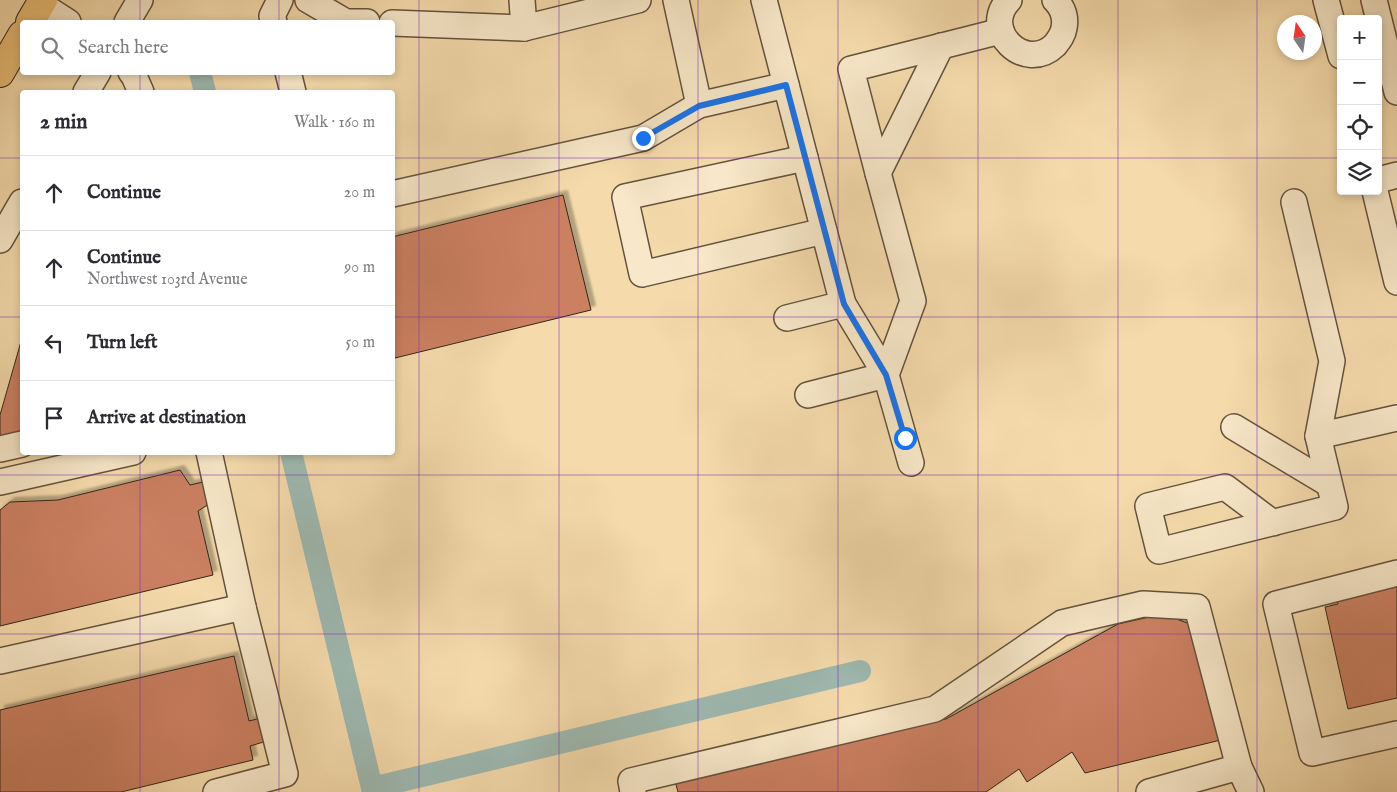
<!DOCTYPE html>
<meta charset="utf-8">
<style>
:root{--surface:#fff;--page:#f7f7f7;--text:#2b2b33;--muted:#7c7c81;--line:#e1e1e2}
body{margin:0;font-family:"IM FELL English",serif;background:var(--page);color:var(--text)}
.controls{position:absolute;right:15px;top:15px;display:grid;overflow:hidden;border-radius:5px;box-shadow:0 2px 8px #0003}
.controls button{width:45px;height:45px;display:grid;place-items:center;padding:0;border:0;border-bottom:1px solid var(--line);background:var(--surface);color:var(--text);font:25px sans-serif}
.compass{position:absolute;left:1277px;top:15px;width:45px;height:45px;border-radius:50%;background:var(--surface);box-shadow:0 2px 8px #0003;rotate:347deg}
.stop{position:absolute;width:15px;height:15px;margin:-11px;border:4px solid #1a73e8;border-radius:50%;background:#fff}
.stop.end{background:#1a73e8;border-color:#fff;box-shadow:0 1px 5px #0008}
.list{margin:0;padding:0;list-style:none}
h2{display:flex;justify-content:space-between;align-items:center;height:65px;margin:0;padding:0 20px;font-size:21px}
h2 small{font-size:16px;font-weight:400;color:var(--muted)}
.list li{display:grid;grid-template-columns:32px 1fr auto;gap:15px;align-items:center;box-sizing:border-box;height:75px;padding:0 20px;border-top:1px solid var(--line)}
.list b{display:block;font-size:19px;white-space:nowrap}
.list p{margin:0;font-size:16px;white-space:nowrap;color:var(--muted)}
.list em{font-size:16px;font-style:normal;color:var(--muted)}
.icon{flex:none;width:28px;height:28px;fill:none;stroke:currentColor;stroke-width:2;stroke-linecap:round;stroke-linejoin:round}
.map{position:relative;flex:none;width:1397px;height:792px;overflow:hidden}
.search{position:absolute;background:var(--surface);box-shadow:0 2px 8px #0003;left:20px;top:20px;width:375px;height:55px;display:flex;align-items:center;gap:12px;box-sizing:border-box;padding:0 18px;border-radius:5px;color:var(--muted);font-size:19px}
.panel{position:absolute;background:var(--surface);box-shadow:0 2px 8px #0003;left:20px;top:90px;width:375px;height:365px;border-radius:5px}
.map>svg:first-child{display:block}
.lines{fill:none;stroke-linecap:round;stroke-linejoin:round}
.canal{stroke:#9eb9b1;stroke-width:22}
.building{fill:#cb8062;stroke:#342518;filter:url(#shadow)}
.minor-casing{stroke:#64523d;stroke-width:28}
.major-casing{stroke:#342518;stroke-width:30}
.minor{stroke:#f8e8c9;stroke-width:25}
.major{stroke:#eabe76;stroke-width:28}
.route{stroke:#1a73e8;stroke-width:6}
.grid{fill:none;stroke:#7b2cbf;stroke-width:1;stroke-opacity:0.55}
</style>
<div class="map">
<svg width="1397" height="792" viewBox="0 0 1397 792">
<defs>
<filter id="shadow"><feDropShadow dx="4.5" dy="-4.5" stdDeviation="1" flood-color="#0004"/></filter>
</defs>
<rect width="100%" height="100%" fill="#f5dbac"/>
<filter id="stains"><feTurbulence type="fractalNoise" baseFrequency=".004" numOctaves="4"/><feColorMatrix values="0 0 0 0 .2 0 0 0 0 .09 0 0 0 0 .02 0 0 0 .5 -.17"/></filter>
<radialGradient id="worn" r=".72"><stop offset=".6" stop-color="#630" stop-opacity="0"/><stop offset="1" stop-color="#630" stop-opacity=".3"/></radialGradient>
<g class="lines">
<g class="canal">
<polyline points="200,72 205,92"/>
<polyline points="291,452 372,788 860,671"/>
</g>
</g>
<g class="building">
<polygon points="563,195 591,310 395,358 392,348 392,237"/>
<polygon points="22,338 22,433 0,438 0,415"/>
<polygon points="180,470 190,485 203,482 209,504 198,511 213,575 0,626 0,510 10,502 58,500"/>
<polygon points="1397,583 1397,698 1348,709 1325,607 1338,604 1336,595"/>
<polygon points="1158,615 1169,616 1187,623 1195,630 1229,738 1085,773 1072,752 1027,782 1019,769 986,792 678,792 675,781 927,721 946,719 1118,624"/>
<polygon points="234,656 249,721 261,718 267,741 250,746 253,760 121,792 0,792 0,710"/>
</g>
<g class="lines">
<g class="minor-casing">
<g id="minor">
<polyline points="308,0 346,22 367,22"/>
<polyline points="676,0 699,105 786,85"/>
<polyline points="764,0 843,304 886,375 911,463"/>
<path d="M 1009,0 C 980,30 1025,74 1055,45 C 1059,40 1063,35 1064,28 C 1066,18 1063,8 1055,0"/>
<polyline points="1326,0 1341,56"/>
<polyline points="1374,0 1397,92"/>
<polyline points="40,4 68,22"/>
<polyline points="127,22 140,0"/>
<polyline points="274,22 272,16 280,0"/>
<polyline points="392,23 524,28 522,0"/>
<polyline points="524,28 638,0"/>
<polyline points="131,72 134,76 141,92"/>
<polyline points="288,72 293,92"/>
<polyline points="86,92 98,72"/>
<polyline points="805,158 625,197 642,274 824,231"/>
<polyline points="878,173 941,46"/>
<polyline points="1378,180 1397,175"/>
<polyline points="1375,191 1397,282"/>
<polyline points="392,194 643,138 699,105"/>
<polyline points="1294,202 1332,361 1318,436"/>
<polyline points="0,240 22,202"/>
<polyline points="787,318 843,304"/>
<polyline points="886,375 913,301 878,173 851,69 1001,31"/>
<polyline points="808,395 886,375"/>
<polyline points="1234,427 1329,484"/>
<polyline points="0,449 22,444"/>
<polyline points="209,452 243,607"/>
<polyline points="0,482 133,452"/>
<polyline points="1273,523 1225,487 1148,506 1159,551 1335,507 1318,436 1397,418"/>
<polyline points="1397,573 1276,604 1312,753 1397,734"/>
<polyline points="0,661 243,607 285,774 216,792"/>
<polyline points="633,792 631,781 935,709 1062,623 1143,604 1197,607 1239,767"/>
<polyline points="1149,792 1239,767 1251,792"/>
</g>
</g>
<g class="major-casing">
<g id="major">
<polyline points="30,22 43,0"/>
<polyline points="0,73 22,35"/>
</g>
</g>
<use href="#minor" class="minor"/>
<use href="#major" class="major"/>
</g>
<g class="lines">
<polyline class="route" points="643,138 699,106 786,85 844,304 886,375 905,438"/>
</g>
<path class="grid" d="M 140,0 L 140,22M 279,0 L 279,22M 419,0 L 419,792M 559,0 L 559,792M 698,0 L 698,792M 838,0 L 838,792M 978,0 L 978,792M 1118,0 L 1118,792M 1257,0 L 1257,792M 140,72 L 140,92M 279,72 L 279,92M 0,158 L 22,158M 392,158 L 1341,158M 1378,158 L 1397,158M 0,317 L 22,317M 392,317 L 1397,317M 140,452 L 140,792M 279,452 L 279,792M 0,475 L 1397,475M 0,634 L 1397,634"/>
<rect width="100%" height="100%" filter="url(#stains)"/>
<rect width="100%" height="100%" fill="url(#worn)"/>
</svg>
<div class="controls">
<button>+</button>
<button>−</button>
<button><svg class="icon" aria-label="locate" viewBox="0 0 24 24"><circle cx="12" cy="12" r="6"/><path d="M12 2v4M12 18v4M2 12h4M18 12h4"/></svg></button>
<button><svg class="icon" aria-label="layers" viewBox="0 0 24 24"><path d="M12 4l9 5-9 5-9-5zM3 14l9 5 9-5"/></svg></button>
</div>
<svg class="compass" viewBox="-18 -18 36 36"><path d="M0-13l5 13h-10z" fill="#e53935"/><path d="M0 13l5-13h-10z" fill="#7c7c81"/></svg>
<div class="stop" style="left:905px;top:438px"></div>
<div class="stop end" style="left:643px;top:138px"></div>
<div class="search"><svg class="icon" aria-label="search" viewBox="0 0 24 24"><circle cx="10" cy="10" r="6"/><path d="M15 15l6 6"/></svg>Search here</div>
<section class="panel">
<h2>2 min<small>Walk · 160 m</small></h2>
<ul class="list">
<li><svg class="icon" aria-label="ahead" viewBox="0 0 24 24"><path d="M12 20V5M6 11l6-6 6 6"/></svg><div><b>Continue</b></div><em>20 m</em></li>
<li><svg class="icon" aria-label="ahead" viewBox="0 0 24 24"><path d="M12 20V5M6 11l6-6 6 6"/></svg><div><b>Continue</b><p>Northwest 103rd Avenue</p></div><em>90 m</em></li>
<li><svg class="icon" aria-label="left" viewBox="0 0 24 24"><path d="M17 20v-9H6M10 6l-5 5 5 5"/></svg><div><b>Turn left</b></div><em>50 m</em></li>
<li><svg class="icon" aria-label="arrive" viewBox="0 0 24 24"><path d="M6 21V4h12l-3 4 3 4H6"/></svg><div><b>Arrive at destination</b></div></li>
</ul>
</section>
</div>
